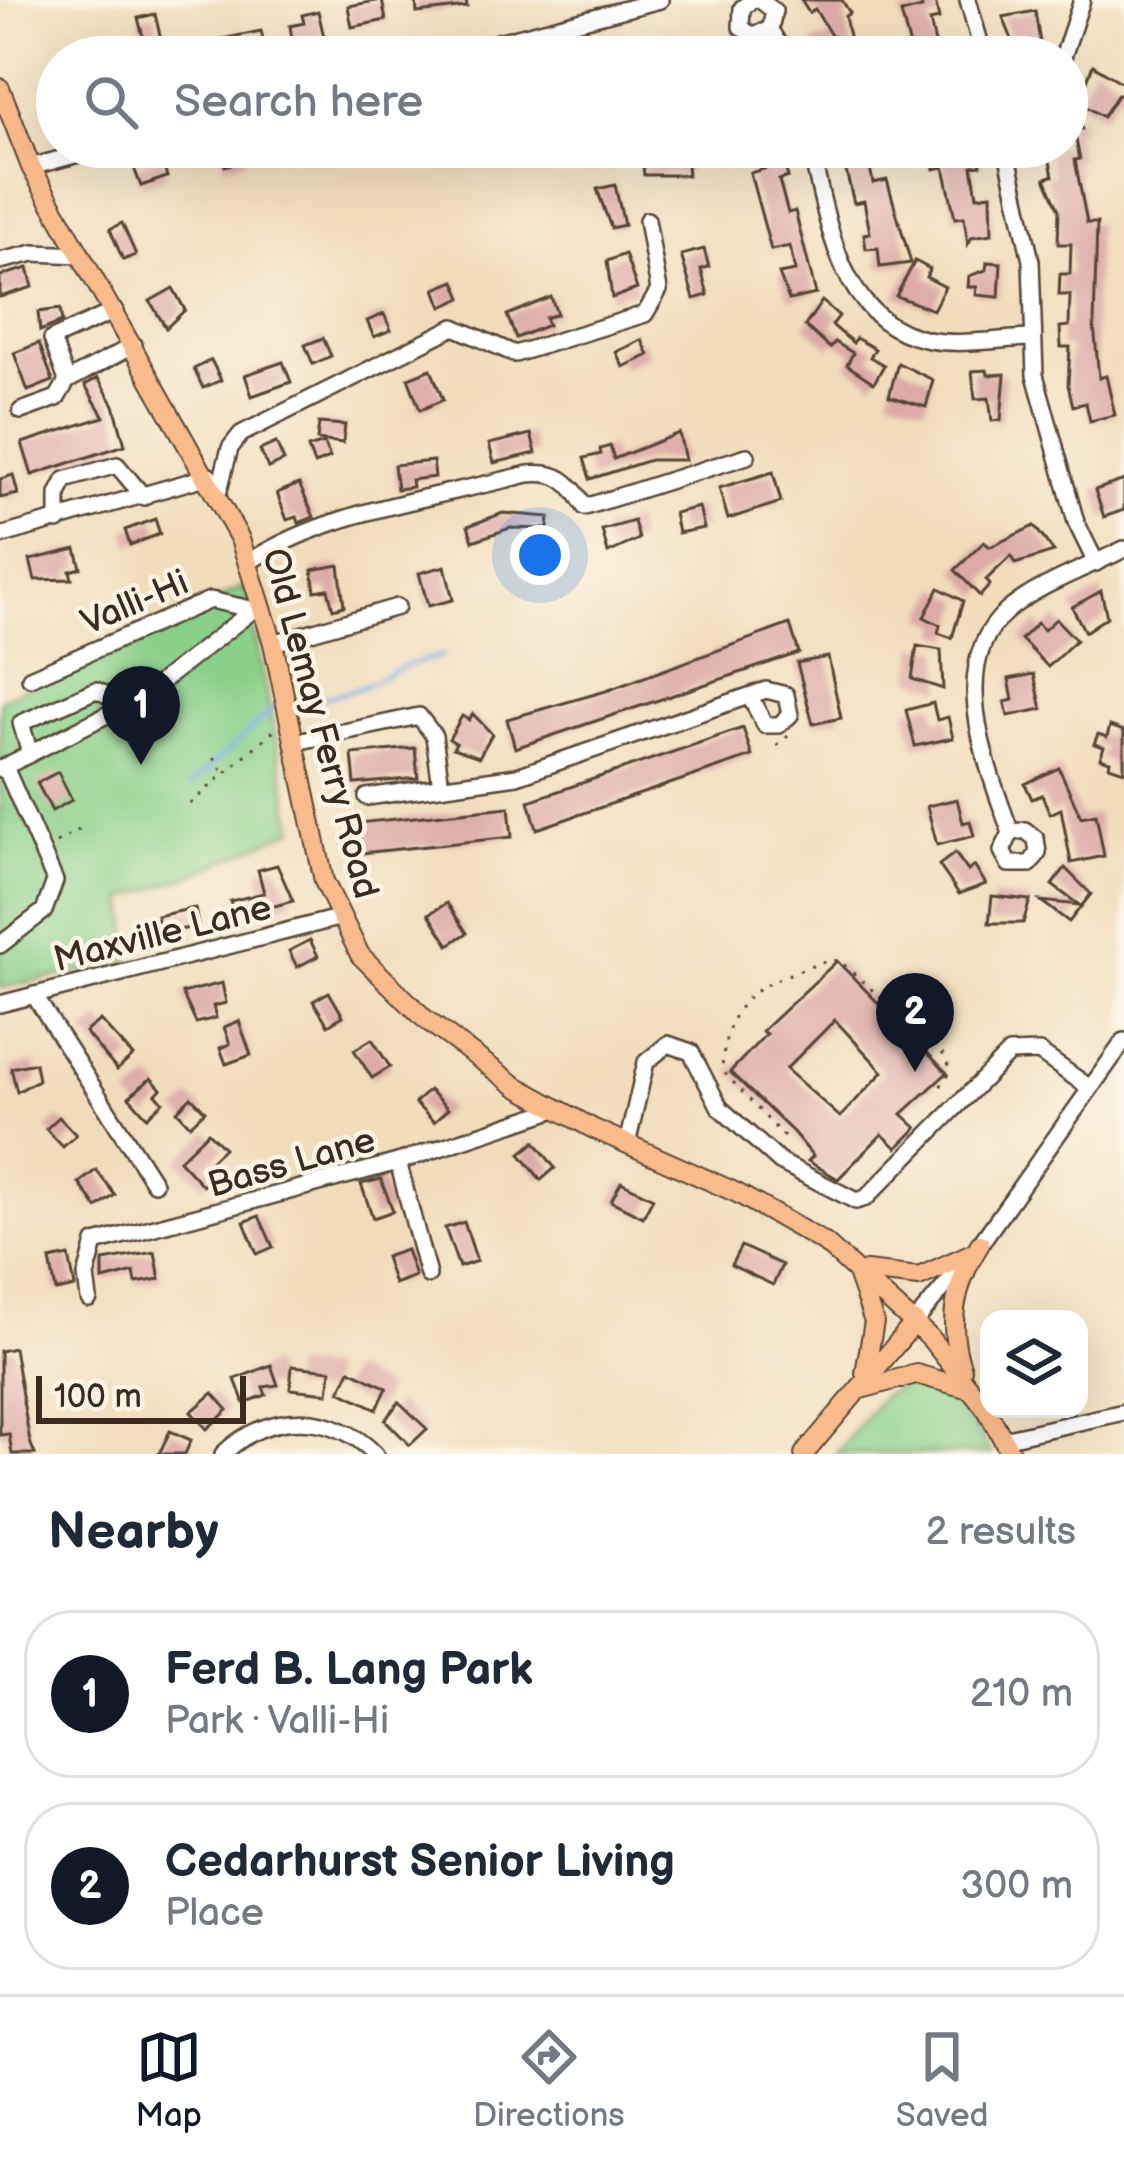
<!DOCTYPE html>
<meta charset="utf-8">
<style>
:root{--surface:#fff;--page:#f6f6f7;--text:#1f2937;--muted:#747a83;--line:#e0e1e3;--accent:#111827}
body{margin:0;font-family:"Balsamiq Sans",sans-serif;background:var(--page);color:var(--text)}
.controls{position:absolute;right:36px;bottom:36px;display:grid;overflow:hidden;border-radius:24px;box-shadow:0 12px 48px #0002}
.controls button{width:108px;height:108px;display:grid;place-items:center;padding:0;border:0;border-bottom:3px solid var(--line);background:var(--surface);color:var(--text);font:60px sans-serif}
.scale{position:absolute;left:36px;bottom:30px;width:210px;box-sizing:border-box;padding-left:12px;border:6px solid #3b2a1e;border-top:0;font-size:33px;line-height:42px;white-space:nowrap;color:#3b2a1e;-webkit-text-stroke:9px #fcf5e5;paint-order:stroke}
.you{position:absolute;left:540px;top:555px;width:42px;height:42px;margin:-30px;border:9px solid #fff;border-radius:50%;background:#1a73e8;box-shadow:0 0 0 18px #1a73e833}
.badge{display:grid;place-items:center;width:78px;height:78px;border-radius:50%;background:var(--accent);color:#fff;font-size:39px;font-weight:700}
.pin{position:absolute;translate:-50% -99px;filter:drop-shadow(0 3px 6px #0008)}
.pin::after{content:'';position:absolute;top:63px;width:42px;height:36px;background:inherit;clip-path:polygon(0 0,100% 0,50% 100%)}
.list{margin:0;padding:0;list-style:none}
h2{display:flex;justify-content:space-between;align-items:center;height:156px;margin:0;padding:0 48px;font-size:51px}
h2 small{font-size:39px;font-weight:400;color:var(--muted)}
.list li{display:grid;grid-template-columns:78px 1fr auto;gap:36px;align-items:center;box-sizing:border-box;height:168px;margin:0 24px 24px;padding:0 24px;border:3px solid var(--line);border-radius:48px}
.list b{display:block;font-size:45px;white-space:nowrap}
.list p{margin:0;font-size:39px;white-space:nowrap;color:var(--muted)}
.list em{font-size:39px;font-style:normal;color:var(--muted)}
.icon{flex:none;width:66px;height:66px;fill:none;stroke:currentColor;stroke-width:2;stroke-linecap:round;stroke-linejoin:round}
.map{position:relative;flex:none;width:1124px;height:1454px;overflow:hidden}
.search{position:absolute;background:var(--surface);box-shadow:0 12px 48px #0002;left:36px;right:36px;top:36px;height:132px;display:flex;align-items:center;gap:30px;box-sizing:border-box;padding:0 42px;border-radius:66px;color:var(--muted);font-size:45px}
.sheet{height:540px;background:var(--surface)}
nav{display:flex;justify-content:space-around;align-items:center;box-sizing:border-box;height:168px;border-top:3px solid var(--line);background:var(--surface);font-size:33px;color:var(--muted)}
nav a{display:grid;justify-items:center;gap:6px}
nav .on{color:var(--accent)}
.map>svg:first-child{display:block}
.green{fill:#89d08a;stroke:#627d54;stroke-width:3}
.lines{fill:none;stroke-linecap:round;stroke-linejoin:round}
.stream{stroke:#74ace3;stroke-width:4.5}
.building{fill:#ddaaa7;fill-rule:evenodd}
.minor-casing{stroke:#564536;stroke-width:20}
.major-casing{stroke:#564536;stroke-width:22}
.path{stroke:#564536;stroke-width:3;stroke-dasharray:3 9;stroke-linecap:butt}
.minor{stroke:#fff;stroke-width:15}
.major{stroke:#fabb8c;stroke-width:18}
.labels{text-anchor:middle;stroke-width:9;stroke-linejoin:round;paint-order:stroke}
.street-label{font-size:36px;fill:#3b2a1e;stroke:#fcf5e5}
</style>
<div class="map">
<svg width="1124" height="1454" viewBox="0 0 1124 1454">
<rect width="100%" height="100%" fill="#fcf5e5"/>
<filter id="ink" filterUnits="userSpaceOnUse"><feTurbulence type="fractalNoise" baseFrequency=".00833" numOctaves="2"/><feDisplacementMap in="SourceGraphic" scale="24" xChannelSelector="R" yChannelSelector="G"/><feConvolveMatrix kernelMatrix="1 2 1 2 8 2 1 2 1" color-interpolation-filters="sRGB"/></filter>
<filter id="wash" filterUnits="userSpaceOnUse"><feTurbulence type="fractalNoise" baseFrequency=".004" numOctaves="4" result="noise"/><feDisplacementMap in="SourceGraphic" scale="48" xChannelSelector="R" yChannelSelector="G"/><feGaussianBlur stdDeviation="2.7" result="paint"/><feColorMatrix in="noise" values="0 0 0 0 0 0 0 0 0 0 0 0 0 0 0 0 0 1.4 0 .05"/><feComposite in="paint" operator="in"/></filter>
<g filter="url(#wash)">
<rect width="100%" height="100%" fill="#f1ddbc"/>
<g class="green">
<polygon points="245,586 294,829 193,875 126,898 130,962 0,988 0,700"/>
<polygon points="913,1381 954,1394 991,1454 836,1454 883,1396"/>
</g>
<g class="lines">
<g class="stream">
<polyline points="297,705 360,688 407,665 442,656"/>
<polyline points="191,785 275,707"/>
</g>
</g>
<g id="blocks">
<g class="building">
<polygon points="382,0 386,20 352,27 348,6"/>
<polygon points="416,0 466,0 467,7 417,13"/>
<polygon points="801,0 842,0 850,13 845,16 853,57 816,57 813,41 832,37 815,9 809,13"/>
<polygon points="920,0 935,0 939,19 930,21 938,57 915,57 910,47 901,13 922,8"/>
<polygon points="318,11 324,37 293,44 290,26 304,23 302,15"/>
<polygon points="1035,11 1040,43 1015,47 1003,17"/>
<polygon points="155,14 161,40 145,44 138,18"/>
<polygon points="261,31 266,51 225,57 222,39"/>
<polygon points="656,41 657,45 672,41 677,57 640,57 638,46"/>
<polygon points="1093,65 1124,84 1124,98 1118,94 1103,117 1079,102"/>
<polygon points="1080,118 1082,129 1074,130 1080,159 1075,160 1087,223 1097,223 1094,325 1099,378 1106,376 1115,415 1090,421 1086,403 1073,406 1068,385 1070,347 1061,347 1060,327 1069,326 1070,295 1059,295 1060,274 1070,274 1071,244 1058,244 1059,210 1045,178 1053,176 1047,147 1067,147 1067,121"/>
<polygon points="220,147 242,147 246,160 225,166"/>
<polygon points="660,147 697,147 699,162 687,164 688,175 644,175 642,157 660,155"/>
<polygon points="840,147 866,147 873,183 887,180 911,263 880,267 878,248 866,249 864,234 870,233 864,201 854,203"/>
<polygon points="978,147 981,165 972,166 977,196 991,194 992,234 972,237 968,244 964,217 955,218 944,167 934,169 932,156"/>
<polygon points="161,158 167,177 141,186 134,168"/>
<polygon points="784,163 788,177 779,180 788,213 795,211 816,294 789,300 779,274 795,271 790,246 771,250 750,173"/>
<polygon points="615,185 624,225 611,228 597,189"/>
<polygon points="122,223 136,255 123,260 110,229"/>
<polygon points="704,249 709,267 701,269 708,295 694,299 681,255"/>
<polygon points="625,254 637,289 612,298 607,261"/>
<polygon points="915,261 930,269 926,277 945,287 933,310 896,296"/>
<polygon points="987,262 1001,263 999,297 976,295 977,287 968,287 969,276 986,270"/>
<polygon points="28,268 33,287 0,297 0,276"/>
<polygon points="455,281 462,298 442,307 435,289"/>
<polygon points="173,288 185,310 166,328 150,301"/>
<polygon points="551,297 557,314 545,318 548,325 516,338 507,315"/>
<polygon points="822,301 839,316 832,325 853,343 856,338 875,349 870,357 884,365 874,383 847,365 853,353 835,342 830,348 805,326"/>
<polygon points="60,309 62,322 40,331 38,312"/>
<polygon points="384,314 391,330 374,337 367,321"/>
<polygon points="323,338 331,356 313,364 305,345"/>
<polygon points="642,340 649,355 623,367 616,352"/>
<polygon points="39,343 53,381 28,391 14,353"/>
<polygon points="211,360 221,380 203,388 194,369"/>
<polygon points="283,362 291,382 252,396 245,375"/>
<polygon points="898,363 933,380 926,407 889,396"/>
<polygon points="431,369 443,400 420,410 408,378"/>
<polygon points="987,370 988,375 1005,374 1001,420 992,421 989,398 975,399 972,371"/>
<polygon points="98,378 114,405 125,445 32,475 22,443 104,417 85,385"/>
<polygon points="319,423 345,425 343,443 317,440"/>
<polygon points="679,433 685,460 650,460 590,479 584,458 601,454 600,449 610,446 614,459"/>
<polygon points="531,434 536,453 494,463 489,444"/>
<polygon points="276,443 284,461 268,468 260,450"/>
<polygon points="324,443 330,458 314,464 308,448"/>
<polygon points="433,461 435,477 411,480 412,487 397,489 394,465"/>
<polygon points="773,472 781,502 728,519 719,488"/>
<polygon points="13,475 18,494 0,498 0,479"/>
<polygon points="1124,480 1124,510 1104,517 1095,490"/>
<polygon points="299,484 314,517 299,523 297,517 287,520 277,493"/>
<polygon points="699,507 704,528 678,533 674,513"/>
<polygon points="503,513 549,517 548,529 510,528 473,541 468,526"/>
<polygon points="155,519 160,534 130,545 125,530"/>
<polygon points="634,521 639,539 608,553 602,530"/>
<polygon points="1034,526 1054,552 1015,564 1011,556 986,580 990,585 980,596 955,570 984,542 990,547"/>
<polygon points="76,549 81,568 70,571 72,579 35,580 30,560"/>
<polygon points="339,565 344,606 333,609 328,589 315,591 312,570"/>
<polygon points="445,566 453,600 428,606 419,573"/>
<polygon points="939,588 963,601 952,638 938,633 940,625 924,617"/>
<polygon points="1101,591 1107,617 1085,632 1072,607"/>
<polygon points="1056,619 1076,640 1048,667 1021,639 1037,623 1044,630"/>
<polygon points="790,624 799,653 515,748 507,719 606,691"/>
<polygon points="917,646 941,650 943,689 912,679"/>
<polygon points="828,657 841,718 813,724 797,663"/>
<polygon points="1034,674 1042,709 1008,716 1005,702 1013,700 1009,679"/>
<polygon points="933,703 937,720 948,717 953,738 915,746 906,710"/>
<polygon points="473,714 492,734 479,757 453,748 456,743 449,739 462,716 469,720"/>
<polygon points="1110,726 1124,731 1124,771 1109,766 1110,761 1100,758 1104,747 1094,744 1098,734 1107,737"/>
<polygon points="743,728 752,756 537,829 529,801"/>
<polygon points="415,748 418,778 355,784 352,754"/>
<polygon points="1059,768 1081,817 1096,814 1104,856 1071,863 1061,809 1050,814 1042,795 1032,799 1025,784"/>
<polygon points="58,772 72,800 52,811 37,783"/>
<polygon points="957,799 963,823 970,821 974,836 937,845 927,806"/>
<polygon points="509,807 512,837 361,853 358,823"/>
<polygon points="955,853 968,871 974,866 986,884 959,894 939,865"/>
<polygon points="277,865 293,901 234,917 230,901 264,893 258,870"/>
<polygon points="1065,868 1091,894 1069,922 1041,901 1079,905 1052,885"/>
<polygon points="992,896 1030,900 1023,923 989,923"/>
<polygon points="447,903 467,933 449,945 429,914"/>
<polygon points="195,908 198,926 161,934 157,916"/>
<polygon points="310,940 318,956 297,967 289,951"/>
<path d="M 837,961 L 947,1073 L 902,1114 L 917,1128 L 897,1148 L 882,1134 L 838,1179 L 808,1161 L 813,1156 L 793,1132 L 730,1072 L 766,1034 L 762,1031 ZM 835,1020 L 883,1072 L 840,1117 L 786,1069 Z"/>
<polygon points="222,983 226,1003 213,1006 216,1018 196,1023 182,993"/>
<polygon points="329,992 343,1016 328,1025 313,1001"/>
<polygon points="100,1020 133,1056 117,1070 85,1032"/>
<polygon points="239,1021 251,1055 226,1064 220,1048 230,1044 224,1027"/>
<polygon points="372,1039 390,1067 372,1078 354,1050"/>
<polygon points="35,1063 38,1080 17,1092 11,1068"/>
<polygon points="151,1078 161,1089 156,1094 163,1102 147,1117 129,1097"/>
<polygon points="429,1090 448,1109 434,1122 415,1103"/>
<polygon points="191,1097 205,1111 190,1125 177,1111"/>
<polygon points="59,1117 76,1135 63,1147 46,1129"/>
<polygon points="208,1132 224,1148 206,1165 215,1175 203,1186 179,1160"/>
<polygon points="535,1142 555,1168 541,1180 520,1154"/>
<polygon points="96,1170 115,1195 97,1208 79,1183"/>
<polygon points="381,1179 393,1211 373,1218 361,1184"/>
<polygon points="621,1182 653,1198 643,1217 611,1201"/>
<polygon points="259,1216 273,1247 257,1254 244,1222"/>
<polygon points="464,1222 477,1261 459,1267 445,1228"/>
<polygon points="741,1246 782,1265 773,1285 731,1265"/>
<polygon points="406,1250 415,1276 394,1284 385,1257"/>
<polygon points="155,1252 160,1279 136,1283 134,1272 103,1280 103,1261"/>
<polygon points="69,1256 75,1287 56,1291 50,1260"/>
<polygon points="14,1348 30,1442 35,1454 12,1454 9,1434 0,1435 0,1351"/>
<polygon points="271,1365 278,1385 263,1387 266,1395 244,1403 235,1379"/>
<polygon points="292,1366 331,1370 328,1393 290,1389"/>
<polygon points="350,1370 387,1388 377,1409 340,1391"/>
<polygon points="213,1393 228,1410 207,1429 191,1412"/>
<polygon points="399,1402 427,1429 410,1445 385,1420"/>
<polygon points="170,1431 191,1440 185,1454 159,1454"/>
</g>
</g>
</g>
<g filter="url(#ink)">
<use href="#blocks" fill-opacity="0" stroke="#564536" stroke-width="3"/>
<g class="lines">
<g class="minor-casing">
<g id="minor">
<polyline points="752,0 742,8 741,27 751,35 770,30"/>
<polyline points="760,0 774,11 770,30"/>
<polyline points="968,0 984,57"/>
<polyline points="770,30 787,57"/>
<polyline points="440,57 660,0"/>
<polyline points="1063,57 1082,0"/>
<path d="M 810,147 C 829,223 839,323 929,340 C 962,346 999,339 1032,338"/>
<polyline points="1006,147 1031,261 1035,375 1076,522 1096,563"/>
<polyline points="31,167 104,147"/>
<polyline points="0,261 34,253 82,255"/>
<polyline points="67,381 52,339 115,311"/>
<polyline points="21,411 57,398 67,381 134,345"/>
<polyline points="218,494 230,448 241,434 454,327 515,354 645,314 659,290 647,220"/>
<polyline points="58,521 58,494 65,480 117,465 144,497"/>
<polyline points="0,536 209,476"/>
<path d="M 249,562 C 328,510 437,498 528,474 C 559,471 570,481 585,507 L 747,456"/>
<polyline points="273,643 397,607"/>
<polyline points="30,678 210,600 255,610"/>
<polyline points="296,742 419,716 434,736 441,786"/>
<polyline points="30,754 21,723 96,690 127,704"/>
<polyline points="0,769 142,697 253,610"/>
<polyline points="367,797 517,776 766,690 786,695 790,715 779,725 765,725 750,697"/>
<path d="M 1011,833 L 1025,830 L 1036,839 L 1038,853 L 1030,864 L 1009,864 L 1002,851 L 1011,833 C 988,769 945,664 1007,611 C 1039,584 1087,568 1124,549"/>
<polyline points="0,945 44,911 55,881 5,767"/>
<polyline points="34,995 154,1183"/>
<polyline points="0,1004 338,918"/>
<polyline points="627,1144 646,1062 668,1044 691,1052 720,1108 780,1162 856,1201 866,1198 1009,1053 1039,1052 1090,1088"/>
<polyline points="398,1162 428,1275"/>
<polyline points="89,1299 86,1276 95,1243 398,1162 556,1109"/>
<polyline points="915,1322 980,1244 1124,1041"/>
<polyline points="1003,1439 1124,1412"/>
<path d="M 223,1454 C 267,1411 332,1410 375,1454"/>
</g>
</g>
<g class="major-casing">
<g id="major">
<polyline points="0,88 31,167 240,539 273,643 324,881 360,955 425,1019 516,1086 592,1128 737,1193 825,1243 930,1338 987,1410 1011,1454"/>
<polyline points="866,1271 919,1277 970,1254"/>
<polyline points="857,1273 874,1322 865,1373"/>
<path d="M 962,1369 C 946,1324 955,1284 980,1244"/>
<polyline points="861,1389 916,1374 966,1388"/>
<polyline points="804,1454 915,1322"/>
</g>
</g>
<g class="path">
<polyline points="777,746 788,736"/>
<polyline points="214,757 224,773"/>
<polyline points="190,804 273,731"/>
<polyline points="56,843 87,825"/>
<path d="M 784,1137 L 722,1070 C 726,991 765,982 830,960 L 840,961 L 946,1057 L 951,1071 L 940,1087"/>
</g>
<use href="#minor" class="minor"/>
<use href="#major" class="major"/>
</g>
</g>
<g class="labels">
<g class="street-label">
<text transform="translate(134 601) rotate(-23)" y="13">Valli-Hi</text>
<text transform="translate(322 723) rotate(75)" y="13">Old Lemay Ferry Road</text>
<text transform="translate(162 932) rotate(-14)" y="13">Maxville Lane</text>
<text transform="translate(291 1161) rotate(-16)" y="13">Bass Lane</text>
</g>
</g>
</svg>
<div class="controls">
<button><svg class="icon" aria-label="layers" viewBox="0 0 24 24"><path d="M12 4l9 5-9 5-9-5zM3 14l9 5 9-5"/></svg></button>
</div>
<div class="scale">100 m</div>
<div class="you"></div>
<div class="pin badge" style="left:141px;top:765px">1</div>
<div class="pin badge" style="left:915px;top:1072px">2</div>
<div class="search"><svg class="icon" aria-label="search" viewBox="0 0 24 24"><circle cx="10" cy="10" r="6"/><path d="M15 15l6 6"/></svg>Search here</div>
</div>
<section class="sheet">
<h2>Nearby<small>2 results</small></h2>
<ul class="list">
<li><span class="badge">1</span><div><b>Ferd B. Lang Park</b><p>Park · Valli-Hi</p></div><em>210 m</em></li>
<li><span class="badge">2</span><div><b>Cedarhurst Senior Living</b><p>Place</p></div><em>300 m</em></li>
</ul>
</section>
<nav>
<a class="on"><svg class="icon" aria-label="map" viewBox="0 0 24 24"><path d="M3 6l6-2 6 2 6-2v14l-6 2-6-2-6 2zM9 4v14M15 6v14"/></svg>Map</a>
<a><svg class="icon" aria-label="directions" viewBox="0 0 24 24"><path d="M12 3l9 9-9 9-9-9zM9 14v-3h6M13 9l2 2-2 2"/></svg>Directions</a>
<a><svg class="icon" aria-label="saved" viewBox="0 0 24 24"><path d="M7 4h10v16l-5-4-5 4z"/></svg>Saved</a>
</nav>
